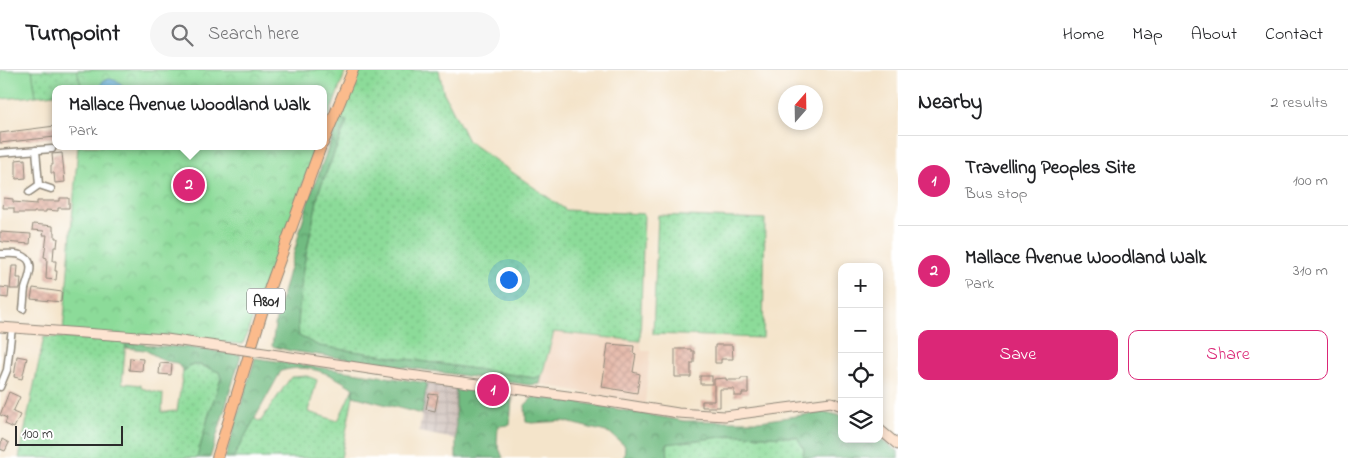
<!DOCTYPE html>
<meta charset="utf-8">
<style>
:root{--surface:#fff;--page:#f6f6f6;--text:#202124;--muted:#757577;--line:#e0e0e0;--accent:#db2777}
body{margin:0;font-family:"Indie Flower",sans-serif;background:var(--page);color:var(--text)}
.controls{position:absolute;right:15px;bottom:15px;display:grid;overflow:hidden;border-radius:10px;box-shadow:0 2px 8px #0003}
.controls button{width:45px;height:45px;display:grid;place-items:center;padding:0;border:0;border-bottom:1px solid var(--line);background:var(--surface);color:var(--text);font:25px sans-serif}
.compass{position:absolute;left:778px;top:15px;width:45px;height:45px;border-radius:50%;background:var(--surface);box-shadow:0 2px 8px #0003;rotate:20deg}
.scale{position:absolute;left:15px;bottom:12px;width:108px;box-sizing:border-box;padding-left:5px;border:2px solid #2b2b2b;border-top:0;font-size:14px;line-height:18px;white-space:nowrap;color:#2b2b2b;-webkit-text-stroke:4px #fff;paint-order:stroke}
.you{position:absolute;left:508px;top:209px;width:18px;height:18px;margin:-12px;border:4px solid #fff;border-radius:50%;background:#1a73e8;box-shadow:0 0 0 8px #1a73e833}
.badge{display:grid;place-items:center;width:32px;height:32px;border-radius:50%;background:var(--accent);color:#fff;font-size:16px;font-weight:700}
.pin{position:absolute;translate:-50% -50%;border:2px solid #fff;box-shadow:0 1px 5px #0006}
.popup{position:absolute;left:52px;top:15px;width:275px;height:65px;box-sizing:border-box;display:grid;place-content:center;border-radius:10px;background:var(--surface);filter:drop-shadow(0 1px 4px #0005);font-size:16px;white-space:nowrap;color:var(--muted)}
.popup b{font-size:19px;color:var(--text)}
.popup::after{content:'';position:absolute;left:50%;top:100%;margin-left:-10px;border:10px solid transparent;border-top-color:var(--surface)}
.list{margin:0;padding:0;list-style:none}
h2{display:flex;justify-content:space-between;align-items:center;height:65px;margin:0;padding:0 20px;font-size:21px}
h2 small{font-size:16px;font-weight:400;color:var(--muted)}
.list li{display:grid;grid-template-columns:32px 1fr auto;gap:15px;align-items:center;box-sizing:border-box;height:90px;padding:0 20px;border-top:1px solid var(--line)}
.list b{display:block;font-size:19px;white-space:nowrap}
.list p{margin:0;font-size:16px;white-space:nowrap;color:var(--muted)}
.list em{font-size:16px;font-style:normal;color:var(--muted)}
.actions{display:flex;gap:10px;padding:15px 20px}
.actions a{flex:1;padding:11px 0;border:1px solid var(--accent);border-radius:10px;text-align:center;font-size:18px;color:var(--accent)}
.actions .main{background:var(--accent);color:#fff}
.icon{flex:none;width:28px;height:28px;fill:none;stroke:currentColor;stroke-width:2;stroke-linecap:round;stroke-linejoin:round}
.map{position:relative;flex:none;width:898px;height:388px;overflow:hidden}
header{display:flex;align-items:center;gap:30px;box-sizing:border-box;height:70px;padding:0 25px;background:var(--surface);border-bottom:1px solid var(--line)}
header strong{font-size:24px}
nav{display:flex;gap:28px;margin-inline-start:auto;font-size:18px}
.search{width:350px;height:45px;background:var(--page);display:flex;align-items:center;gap:12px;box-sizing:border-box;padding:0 18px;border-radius:28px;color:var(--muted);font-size:19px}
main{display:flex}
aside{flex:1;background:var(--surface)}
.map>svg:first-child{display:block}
.built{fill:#f2d5bd}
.industrial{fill:url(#industrial-grid)}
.grass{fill:url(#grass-dots);stroke:#5c8362}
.forest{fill:url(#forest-crowns);stroke:#4e7356}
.park{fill:url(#park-crowns);stroke:#5c8362}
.garden{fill:#8cdb99;stroke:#5c8362}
.water{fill:url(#water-ripples);stroke:#467084}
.building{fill:url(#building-cross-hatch)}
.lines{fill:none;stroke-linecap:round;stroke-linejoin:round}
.street-casing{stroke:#90887a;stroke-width:9}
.secondary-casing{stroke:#90887a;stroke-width:11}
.primary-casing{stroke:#90887a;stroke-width:12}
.street{stroke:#fff;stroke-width:6}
.secondary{stroke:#fde4d1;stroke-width:9}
.primary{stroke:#fbbb8c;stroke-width:10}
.secondary-bridge-casing{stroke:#90887a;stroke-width:11;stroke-linecap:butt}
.secondary-bridge{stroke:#fde4d1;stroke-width:9}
.labels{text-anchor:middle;stroke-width:4;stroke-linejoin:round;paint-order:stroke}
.shield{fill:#fff;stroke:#6b6b6b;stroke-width:1}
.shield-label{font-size:15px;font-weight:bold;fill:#2b2b2b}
</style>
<header>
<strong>Turnpoint</strong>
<div class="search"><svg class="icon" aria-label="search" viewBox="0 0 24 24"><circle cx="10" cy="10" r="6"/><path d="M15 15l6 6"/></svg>Search here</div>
<nav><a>Home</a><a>Map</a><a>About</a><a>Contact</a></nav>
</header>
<main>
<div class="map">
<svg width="898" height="388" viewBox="0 0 898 388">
<defs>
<pattern id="industrial-grid" width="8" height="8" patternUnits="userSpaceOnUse" patternTransform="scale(1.25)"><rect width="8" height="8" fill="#cfc1ba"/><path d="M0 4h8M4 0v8" fill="none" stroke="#b2a6a0"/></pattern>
<pattern id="grass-dots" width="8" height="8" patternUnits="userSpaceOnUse" patternTransform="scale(1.25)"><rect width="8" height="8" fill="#8cdb99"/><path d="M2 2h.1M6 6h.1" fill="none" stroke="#79bc84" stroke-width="1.8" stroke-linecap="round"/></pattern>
<pattern id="forest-crowns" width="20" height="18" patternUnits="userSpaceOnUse" patternTransform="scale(1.25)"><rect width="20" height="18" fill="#71bb81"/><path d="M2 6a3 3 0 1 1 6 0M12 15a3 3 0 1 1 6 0" fill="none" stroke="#5d986a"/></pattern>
<pattern id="park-crowns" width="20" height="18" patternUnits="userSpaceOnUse" patternTransform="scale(1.25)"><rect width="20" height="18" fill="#8cdb99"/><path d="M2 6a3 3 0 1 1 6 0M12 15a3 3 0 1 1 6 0" fill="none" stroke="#79bc84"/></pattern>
<pattern id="water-ripples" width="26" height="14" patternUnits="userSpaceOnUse" patternTransform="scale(1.25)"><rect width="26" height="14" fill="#62b4dd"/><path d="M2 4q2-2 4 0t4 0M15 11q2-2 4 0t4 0" fill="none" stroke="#5193b3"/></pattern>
<pattern id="building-cross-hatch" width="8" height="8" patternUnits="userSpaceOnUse" patternTransform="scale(1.25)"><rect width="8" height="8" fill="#e3b2a1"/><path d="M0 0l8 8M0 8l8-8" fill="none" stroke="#c3998b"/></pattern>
</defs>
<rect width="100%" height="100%" fill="#fff"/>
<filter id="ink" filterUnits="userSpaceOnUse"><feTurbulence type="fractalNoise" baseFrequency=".02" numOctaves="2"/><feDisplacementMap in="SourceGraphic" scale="10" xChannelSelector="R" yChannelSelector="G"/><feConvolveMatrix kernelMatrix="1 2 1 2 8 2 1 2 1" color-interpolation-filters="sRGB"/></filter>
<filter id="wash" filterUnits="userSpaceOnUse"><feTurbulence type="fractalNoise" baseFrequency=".0096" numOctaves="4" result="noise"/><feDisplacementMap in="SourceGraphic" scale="20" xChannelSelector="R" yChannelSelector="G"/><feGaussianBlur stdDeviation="1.12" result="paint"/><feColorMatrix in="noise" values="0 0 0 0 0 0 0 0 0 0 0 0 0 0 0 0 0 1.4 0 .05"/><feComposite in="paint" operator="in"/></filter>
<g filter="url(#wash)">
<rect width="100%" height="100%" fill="#f4e4ca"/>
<polygon class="built" points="554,262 640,271 642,281 650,281 645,334 540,314"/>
<polygon class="industrial" points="427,313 456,318 455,369 419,362"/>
<g class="grass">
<polygon points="32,0 345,0 323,19 55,19 55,24 36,26"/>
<polygon points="360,0 439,0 443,21 468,71 566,140 644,144 640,271 554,262 542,305 535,308 319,276 298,266 298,254 302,204 319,121 347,51 344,50 338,52"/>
<polygon points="658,145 765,149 763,268 653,264"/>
<polygon points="44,267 126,271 122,313 141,315 141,318 163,324 162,342 177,341 183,301 187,299 188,295 200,295 219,302 221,308 209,344 197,388 19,388"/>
<polygon points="307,306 317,310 308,342 338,351 353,318 353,326 341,388 233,388 254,348 260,352 291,307"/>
<polygon points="736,365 797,367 804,379 803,388 668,388 666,374"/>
</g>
<g class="forest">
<polygon points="344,50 347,51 319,121 302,204 298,254 299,266 319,276 535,308 542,305 540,314 529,315 291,281 272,276 276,249 308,131 338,52"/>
<polygon points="126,271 155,276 186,277 241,285 210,388 197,388 209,344 221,308 219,302 200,295 189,295 187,299 183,301 177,293 165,291 145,280 126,278 125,274"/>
<path d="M 255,288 L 427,313 L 422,344 L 353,326 L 353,318 C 330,303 308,293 281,301 L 233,388 L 225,388 Z"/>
<polygon points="456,318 497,323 512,328 510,355 498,356 497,373 503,388 456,388"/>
<polygon points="533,327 578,332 684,351 760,351 825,342 842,346 842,369 879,369 879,368 898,381 898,388 803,388 804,379 797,367 736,365 667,374 668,388 624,388 625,376 610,363 563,351 532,353 526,352 525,335"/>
</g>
<g class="park">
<polygon points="77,0 346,0 323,62 323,19 82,19"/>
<polygon points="78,76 317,76 243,274 63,262"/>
</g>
<polygon class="garden" points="0,0 32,0 36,26 0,29"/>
<path class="water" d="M 110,9 C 116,11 122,11 123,19 L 99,19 L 99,17 L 104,10 Z"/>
<g id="blocks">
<g class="building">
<polygon points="55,56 55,67 0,73 0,63"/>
<polygon points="62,83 65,112 55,113 54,103 51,103 51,95 53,95 52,84"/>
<polygon points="25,89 26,108 16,109 16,90"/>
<polygon points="4,128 13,129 13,132 37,134 37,131 60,131 60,128 69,128 69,138 58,138 58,141 46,140 46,142 34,142 34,143 14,143 14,138 3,138"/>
<polygon points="33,154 53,156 53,161 55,162 55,168 58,168 57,177 54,177 53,191 56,191 55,201 57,201 56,210 46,209 47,188 44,187 47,165 43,165 44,161 32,160"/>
<polygon points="0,162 31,164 30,174 3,172 0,171"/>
<polygon points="12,196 18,196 17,208 21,208 20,219 10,219"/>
<polygon points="0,217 9,218 8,228 0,227"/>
<polygon points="33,218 62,222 61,232 31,229"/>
<polygon points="608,274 634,276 633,283 636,284 633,302 640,304 637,323 602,317"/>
<polygon points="715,275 732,275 733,289 721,289 721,293 715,293"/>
<polygon points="675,279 691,279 691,281 694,281 694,293 691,293 691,307 675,307"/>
<polygon points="17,286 27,288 22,309 14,307"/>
<polygon points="130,288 143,289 142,301 129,300"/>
<polygon points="160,293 172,294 171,305 159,304"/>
<rect x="700" y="306" width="12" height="8"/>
<polygon points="726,308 726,310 741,310 741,308 748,308 748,323 742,323 742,326 734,326 734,319 720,319 720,337 702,337 702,331 714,331 714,309"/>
<polygon points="9,322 20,327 13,342 20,345 14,358 5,354 7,348 0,345"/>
<polygon points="429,324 438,325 435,341 426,339"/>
<polygon points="2,369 9,373 5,381 0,379"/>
</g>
</g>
</g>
<g filter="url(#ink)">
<use href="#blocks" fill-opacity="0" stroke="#90887a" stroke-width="1"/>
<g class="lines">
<g class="street-casing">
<g id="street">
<polyline points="36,80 39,115"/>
<polyline points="0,83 52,79"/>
<polyline points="29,122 39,115 51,119"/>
<path d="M 0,184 C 6,184 14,183 20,185 C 38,190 28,208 25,219 C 24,226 24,233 23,239"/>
<polyline points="0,317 7,300 12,258"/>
</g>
</g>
<g class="secondary-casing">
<g id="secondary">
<polyline points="0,257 166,269 238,279"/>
<polyline points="271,284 402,304 590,329 678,343 725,346 831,332 842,336"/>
<polyline points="879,359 898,375"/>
</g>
</g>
<g class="primary-casing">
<g id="primary">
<polyline points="323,73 353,0"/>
<polyline points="217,388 270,217 321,76"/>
</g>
</g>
<use href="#street" class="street"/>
<use href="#secondary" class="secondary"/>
<use href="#primary" class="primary"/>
<g class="secondary-bridge-casing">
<polyline id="secondary-bridge" points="238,279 271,284"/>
</g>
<use href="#secondary-bridge" class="secondary-bridge"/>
</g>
</g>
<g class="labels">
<rect class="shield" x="247" y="218.5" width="38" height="25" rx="4"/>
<g class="shield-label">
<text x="266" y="236">A801</text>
</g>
</g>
</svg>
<div class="controls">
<button>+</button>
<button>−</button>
<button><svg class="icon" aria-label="locate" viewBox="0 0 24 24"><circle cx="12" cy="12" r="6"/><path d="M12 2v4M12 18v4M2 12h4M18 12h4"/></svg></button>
<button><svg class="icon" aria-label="layers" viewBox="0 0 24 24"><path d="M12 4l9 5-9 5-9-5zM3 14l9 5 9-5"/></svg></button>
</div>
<svg class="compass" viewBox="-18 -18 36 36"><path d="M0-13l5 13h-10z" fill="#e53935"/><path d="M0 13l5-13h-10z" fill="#757577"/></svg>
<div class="scale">100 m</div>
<div class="you"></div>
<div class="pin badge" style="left:493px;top:320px">1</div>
<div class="pin badge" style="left:189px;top:115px">2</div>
<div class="popup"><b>Mallace Avenue Woodland Walk</b>Park</div>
</div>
<aside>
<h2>Nearby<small>2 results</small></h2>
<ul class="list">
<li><span class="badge">1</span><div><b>Travelling Peoples Site</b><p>Bus stop</p></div><em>100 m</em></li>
<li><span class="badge">2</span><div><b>Mallace Avenue Woodland Walk</b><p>Park</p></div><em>310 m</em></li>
</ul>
<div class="actions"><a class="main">Save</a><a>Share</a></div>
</aside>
</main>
